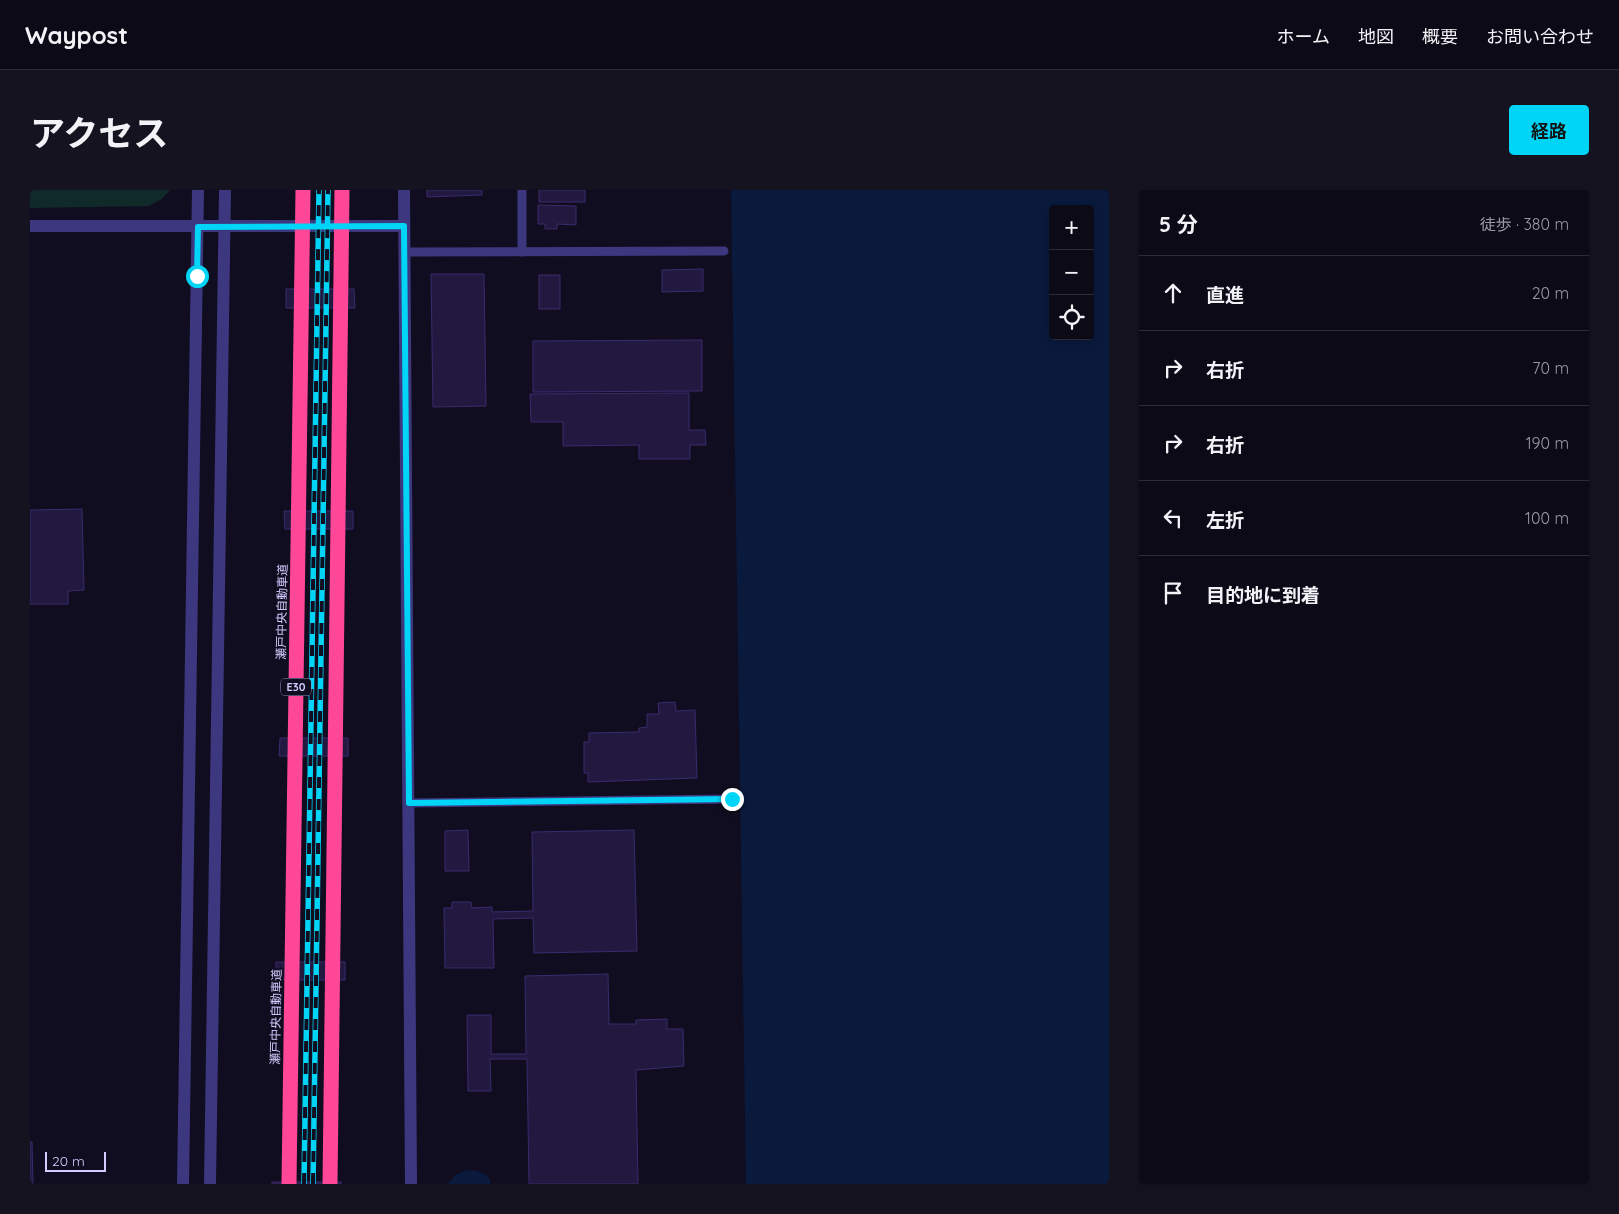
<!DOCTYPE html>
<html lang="ja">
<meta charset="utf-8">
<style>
:root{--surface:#0d0a18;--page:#161321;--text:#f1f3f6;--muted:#9a9aa2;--line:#2d2b37;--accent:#00d5f7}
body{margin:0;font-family:Quicksand,"Noto Sans JP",sans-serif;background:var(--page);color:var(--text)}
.controls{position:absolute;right:15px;top:15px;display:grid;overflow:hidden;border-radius:5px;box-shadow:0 2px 12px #0003}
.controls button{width:45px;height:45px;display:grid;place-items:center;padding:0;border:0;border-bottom:1px solid var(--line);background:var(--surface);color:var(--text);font:25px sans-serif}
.scale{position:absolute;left:15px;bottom:12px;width:61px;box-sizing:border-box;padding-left:5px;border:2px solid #d3ccff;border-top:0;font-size:14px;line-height:18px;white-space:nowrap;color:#d3ccff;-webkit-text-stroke:4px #110d20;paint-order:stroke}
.stop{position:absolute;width:15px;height:15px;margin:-11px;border:4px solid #00d5f7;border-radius:50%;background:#fff}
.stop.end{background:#00d5f7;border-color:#fff;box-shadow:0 1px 5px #0008}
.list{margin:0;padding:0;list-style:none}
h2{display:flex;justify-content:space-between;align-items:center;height:65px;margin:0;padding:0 20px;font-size:21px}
h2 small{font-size:16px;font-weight:400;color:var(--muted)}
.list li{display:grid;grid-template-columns:32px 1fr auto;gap:15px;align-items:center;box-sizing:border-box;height:75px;padding:0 20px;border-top:1px solid var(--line)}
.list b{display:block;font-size:19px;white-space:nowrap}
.list em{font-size:16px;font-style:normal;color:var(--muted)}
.icon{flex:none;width:28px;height:28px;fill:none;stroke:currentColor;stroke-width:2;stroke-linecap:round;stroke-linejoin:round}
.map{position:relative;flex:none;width:1079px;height:994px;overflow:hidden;border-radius:5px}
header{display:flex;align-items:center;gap:30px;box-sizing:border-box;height:70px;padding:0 25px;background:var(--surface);border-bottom:1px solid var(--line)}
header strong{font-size:24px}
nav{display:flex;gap:28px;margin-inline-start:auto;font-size:18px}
.intro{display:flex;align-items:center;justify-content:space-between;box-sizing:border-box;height:120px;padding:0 30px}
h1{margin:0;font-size:35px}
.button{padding:12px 22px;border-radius:5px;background:var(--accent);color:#111;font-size:18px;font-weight:700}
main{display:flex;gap:30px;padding:0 30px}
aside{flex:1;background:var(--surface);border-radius:5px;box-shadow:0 2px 12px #0003}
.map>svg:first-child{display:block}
.green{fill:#102a2a}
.water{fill:#091a3d;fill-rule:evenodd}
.building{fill:#221941;stroke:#3a2b6d}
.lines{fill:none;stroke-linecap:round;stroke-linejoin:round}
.service{stroke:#3d377f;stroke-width:9}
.tertiary{stroke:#3d377f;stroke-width:12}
.rail-casing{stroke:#00d5f7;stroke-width:5.5}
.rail{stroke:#110d20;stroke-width:4;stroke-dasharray:11;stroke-linecap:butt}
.motorway-bridge{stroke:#ff4798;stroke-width:15}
.route{stroke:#00d5f7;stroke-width:6}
.labels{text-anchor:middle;stroke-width:4;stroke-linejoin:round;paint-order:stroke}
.shield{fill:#110d20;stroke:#9993bc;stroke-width:1}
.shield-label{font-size:11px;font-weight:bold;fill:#d3ccff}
.street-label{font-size:12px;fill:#d3ccff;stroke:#110d20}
</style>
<header>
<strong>Waypost</strong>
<nav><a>ホーム</a><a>地図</a><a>概要</a><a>お問い合わせ</a></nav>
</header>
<div class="intro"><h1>アクセス</h1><a class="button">経路</a></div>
<main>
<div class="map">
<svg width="1079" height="994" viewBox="0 0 1079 994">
<rect width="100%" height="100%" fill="#110d20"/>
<polygon class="green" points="0,0 140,0 132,9 119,16 0,18"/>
<g class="water">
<path d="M 701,0 L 1079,0 L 1079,994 L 716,994 ZM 1023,19 L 1060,19 L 1060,146 L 1023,146 Z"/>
<path d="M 437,980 C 446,980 453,982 460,989 L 460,994 L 418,994 L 425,985 Z"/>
</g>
<g class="building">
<polygon points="397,0 452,0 452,5 397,7"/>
<rect x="509" y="0" width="46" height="12"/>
<polygon points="508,15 546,16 546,35 527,34 527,39 515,39 515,34 508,34"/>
<polygon points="673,79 673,101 632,102 632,80"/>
<polygon points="401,84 454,84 456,216 403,217"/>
<rect x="509" y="85" width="21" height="34"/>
<polygon points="256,99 324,99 325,118 256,118"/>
<polygon points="672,150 672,201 503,202 503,151"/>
<polygon points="659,203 659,240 675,240 676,255 660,255 660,269 609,269 609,255 533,256 533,232 501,232 500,204"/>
<polygon points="52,319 54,400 38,401 38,414 0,414 0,320"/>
<polygon points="254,321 323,321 323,339 255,339"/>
<polygon points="645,512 646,521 665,520 667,588 558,592 558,583 554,583 554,552 559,552 559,543 609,542 609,538 617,537 617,524 629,524 628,513"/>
<polygon points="250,548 318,548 318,566 249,566"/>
<polygon points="438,640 439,681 415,681 415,641"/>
<polygon points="604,640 607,761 504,763 503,728 463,729 464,778 415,778 414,718 422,718 422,712 441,712 442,718 462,717 462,722 503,721 502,642"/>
<rect x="246" y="772" width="69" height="18"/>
<polygon points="578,784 579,834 606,834 606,830 637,829 637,839 653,839 654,876 606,880 608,994 499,994 497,869 460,869 461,901 438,901 437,825 461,825 461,864 496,864 495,786"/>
<polygon points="0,952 2,952 3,994 0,994"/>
<rect x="242" y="992" width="69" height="2"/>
</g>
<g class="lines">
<g class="service">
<polyline points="492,0 492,62"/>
<polyline points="374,62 694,61"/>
<polyline points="379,613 702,609"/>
</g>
<g class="tertiary">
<polyline points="374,0 381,994"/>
<polyline points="0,36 374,36"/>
<polyline points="153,994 168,0"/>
<polyline points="180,994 195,0"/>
</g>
<g class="rail-casing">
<g id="rail">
<polyline points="274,994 289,0"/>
<polyline points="283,994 298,0"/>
</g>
</g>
<use href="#rail" class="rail"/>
<g class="motorway-bridge">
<polyline points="259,994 273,0"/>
<polyline points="300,994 312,0"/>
</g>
</g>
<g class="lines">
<polyline class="route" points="167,86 168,37 374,36 379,613 702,609"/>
</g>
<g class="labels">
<rect class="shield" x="251" y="488.5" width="30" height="17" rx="4"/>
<g class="shield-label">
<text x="266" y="501">E30</text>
</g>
<g class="street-label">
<text transform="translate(252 422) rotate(-89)" y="4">瀬戸中央自動車道</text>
<text transform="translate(246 827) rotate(-89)" y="4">瀬戸中央自動車道</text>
</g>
</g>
</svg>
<div class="controls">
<button>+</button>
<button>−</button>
<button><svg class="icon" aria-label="locate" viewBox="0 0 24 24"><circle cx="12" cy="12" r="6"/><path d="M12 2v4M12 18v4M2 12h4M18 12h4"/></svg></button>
</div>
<div class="scale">20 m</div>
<div class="stop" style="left:167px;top:86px"></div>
<div class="stop end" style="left:702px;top:609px"></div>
</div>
<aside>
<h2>5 分<small>徒歩 · 380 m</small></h2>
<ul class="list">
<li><svg class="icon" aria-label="ahead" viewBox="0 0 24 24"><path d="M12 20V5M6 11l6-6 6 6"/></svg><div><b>直進</b></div><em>20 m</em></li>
<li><svg class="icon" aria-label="right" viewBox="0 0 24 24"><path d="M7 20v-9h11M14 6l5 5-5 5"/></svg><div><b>右折</b></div><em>70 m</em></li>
<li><svg class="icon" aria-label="right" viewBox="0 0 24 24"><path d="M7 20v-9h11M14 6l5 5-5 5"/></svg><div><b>右折</b></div><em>190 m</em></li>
<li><svg class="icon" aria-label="left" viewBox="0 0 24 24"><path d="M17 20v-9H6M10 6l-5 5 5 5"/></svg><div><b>左折</b></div><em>100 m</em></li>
<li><svg class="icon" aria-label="arrive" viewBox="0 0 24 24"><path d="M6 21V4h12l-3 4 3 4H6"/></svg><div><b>目的地に到着</b></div></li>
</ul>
</aside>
</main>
